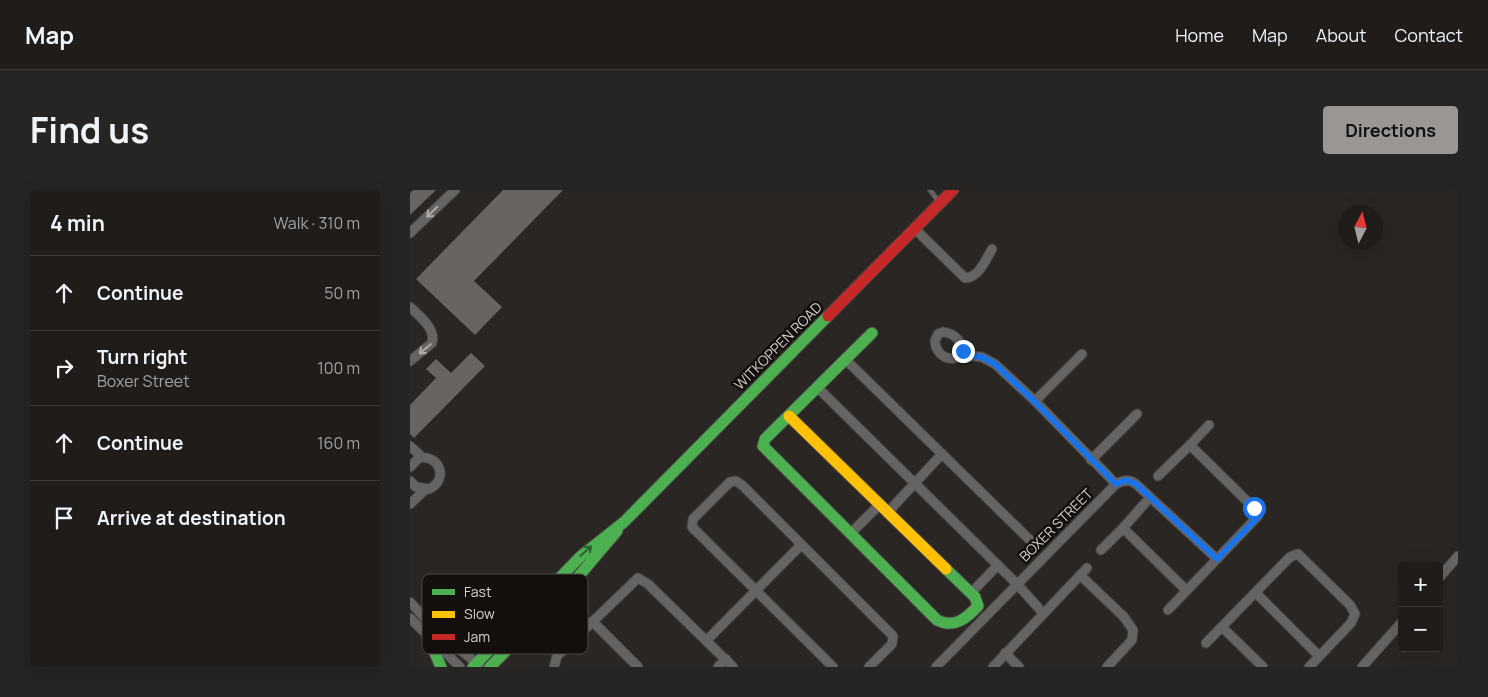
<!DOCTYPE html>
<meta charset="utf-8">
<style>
:root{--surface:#1f1c1a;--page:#272523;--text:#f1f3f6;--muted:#a1a1a2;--line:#3c3a39;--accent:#9a9693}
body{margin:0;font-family:Manrope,sans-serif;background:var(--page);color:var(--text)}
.controls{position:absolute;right:15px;bottom:15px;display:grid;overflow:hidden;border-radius:5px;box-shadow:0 5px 20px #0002}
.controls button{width:45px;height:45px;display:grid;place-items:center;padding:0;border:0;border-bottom:1px solid var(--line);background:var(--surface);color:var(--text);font:25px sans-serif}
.compass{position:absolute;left:928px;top:15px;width:45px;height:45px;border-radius:50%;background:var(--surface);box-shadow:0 5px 20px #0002;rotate:7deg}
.stop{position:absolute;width:15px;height:15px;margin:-11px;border:4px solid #1a73e8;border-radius:50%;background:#fff}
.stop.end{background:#1a73e8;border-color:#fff;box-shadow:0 1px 5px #0008}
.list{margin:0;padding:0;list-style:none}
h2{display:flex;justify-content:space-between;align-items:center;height:65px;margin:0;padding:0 20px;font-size:21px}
h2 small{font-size:16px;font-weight:400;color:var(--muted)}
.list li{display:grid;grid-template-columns:32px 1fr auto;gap:15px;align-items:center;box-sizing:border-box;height:75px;padding:0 20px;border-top:1px solid var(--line)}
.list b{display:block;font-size:19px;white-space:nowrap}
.list p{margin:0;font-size:16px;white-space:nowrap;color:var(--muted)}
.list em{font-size:16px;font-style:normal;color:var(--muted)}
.icon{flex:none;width:28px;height:28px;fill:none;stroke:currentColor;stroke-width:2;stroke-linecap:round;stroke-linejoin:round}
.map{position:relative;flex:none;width:1048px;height:477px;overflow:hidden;border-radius:5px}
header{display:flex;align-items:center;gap:30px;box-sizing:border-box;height:70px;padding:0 25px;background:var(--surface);border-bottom:1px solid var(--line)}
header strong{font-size:24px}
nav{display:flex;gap:28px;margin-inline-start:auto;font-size:18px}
.intro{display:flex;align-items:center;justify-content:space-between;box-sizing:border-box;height:120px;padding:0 30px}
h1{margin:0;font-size:35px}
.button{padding:12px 22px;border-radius:5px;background:var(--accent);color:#111;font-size:18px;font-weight:700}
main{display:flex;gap:30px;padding:0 30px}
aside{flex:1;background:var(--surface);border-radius:5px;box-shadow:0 5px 20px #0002}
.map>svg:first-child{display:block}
.building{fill:#676462}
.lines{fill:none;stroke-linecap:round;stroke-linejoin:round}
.lane-casing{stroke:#45423f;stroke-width:6}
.street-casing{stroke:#45423f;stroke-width:11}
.fast-casing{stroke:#45423f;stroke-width:13}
.slow-casing{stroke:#45423f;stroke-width:13}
.jam-casing{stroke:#45423f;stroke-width:13}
.lane{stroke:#666462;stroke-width:4.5}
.street{stroke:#666462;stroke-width:9}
.fast{stroke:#4caf50;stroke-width:11}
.slow{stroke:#ffc107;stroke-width:11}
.jam{stroke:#c62828;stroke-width:11}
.oneway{stroke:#afaca9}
.oneway2{stroke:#2f5f2e}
.route{stroke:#1a73e8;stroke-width:6}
.labels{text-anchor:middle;stroke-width:5;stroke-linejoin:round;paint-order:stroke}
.street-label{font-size:14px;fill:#d7d3cf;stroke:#120f0d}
.key{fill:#120f0d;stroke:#4d4a47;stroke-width:1}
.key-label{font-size:14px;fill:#d7d3cf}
</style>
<header>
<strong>Map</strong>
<nav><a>Home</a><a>Map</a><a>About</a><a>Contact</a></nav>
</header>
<div class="intro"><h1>Find us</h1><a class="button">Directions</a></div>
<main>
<aside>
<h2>4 min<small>Walk · 310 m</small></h2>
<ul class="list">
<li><svg class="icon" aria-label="ahead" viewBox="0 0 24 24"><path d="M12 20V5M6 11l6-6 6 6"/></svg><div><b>Continue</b></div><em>50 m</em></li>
<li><svg class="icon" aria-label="right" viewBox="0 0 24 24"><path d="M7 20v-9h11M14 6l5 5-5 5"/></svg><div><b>Turn right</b><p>Boxer Street</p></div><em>100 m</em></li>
<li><svg class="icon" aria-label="ahead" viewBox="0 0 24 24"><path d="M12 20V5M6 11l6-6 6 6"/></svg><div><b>Continue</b></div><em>160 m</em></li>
<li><svg class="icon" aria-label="arrive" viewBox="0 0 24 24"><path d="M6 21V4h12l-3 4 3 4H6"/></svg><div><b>Arrive at destination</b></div></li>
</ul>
</aside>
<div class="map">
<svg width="1048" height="477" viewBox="0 0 1048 477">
<rect width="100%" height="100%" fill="#292623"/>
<g class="building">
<polygon points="0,0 26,0 0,25"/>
<polygon points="93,0 153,0 64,91 92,117 65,145 6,89"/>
<polygon points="61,163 75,176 4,248 0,244 0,215 26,188 16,179 26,169 41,183"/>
</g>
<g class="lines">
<g class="lane-casing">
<polyline id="lane" points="520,0 529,12"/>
</g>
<g class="street-casing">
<g id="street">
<path d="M 505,39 L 555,88 C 569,88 576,69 582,59"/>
<polyline points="0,43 45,0"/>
<path d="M 0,117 C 9,126 26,138 22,153 L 0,171"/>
<path d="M 533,142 C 544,143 555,153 552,165 C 540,173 526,166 525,151 L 528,144 Z"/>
<polyline points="552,165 572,167 585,174 625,211 706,294"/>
<polyline points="436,170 624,354"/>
<polyline points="408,198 607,394 633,423"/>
<polyline points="625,211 672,164"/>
<polyline points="799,235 780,255 844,318 848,326 807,369"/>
<polyline points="0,256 12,267"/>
<polyline points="681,270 727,224"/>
<path d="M 0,277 L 9,268 C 30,264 39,290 19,299 L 6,297 L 0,291"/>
<polyline points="748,286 780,255"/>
<polyline points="0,314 15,300"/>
<polyline points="477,323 532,264"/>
<polyline points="713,338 736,312"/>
<polyline points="441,343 469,315"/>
<polyline points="691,360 713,338 776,400"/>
<polyline points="670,385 714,427 723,440 722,450 697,477"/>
<polyline points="1029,388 1048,366"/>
<polyline points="561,403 588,375"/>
<polyline points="846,403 909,466"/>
<polyline points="0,412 25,439 70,476"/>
<polyline points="0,428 50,477"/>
<polyline points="183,432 228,477"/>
<polyline points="812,437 853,477"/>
<polyline points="296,451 391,355"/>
<polyline points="796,453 880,367 888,364 940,415 945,424 941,433 899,477"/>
<polyline points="595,463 609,477"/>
<polyline points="144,477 147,466 228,388 238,394 323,477"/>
<polyline points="308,477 316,469"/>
<polyline points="423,477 282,337 283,329 320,292 326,291 332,295 483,446 482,454 459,477"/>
<path d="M 526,477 L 706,294 C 713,290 720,289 726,294 L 807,369 L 758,420"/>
<polyline points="583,477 677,378"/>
<polyline points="952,477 992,432"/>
</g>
</g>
<g class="fast-casing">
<g id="fast">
<path d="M 462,143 L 355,249 L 353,256 L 527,430 C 544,439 557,428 568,416 L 565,407 L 536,379"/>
<polyline points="18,447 31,477"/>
<polyline points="63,477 171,366 214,332 418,126"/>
<polyline points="80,477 162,394 207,341"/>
</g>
</g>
<g class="slow-casing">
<g id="slow">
<polyline points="379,226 536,379"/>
<polyline points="29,443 67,453 90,448"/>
</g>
</g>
<g class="jam-casing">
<polyline id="jam" points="418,126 543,0"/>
</g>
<use href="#lane" class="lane"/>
<use href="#street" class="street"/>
<use href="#fast" class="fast"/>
<use href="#slow" class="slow"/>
<use href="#jam" class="jam"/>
</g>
<defs><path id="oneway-shaft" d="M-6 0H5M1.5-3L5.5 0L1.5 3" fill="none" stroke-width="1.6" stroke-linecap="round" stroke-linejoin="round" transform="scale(1.25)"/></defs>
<g class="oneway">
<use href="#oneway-shaft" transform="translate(22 22) rotate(136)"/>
<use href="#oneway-shaft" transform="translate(15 159) rotate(140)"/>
</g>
<use class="oneway2" href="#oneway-shaft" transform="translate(176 361) rotate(-42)"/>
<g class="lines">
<polyline class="route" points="553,161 552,165 572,167 585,174 625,212 706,294 716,290 726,294 807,369 847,328 844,318"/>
</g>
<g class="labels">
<g class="street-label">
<text transform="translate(368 156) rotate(-45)" y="5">WITKOPPEN ROAD</text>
<text transform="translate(646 335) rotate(-45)" y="5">BOXER STREET</text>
</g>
</g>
<rect x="12" y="384" width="166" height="80" rx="8" class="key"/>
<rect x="22" y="399" width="23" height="6" fill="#4caf50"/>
<rect x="22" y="421" width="23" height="7" fill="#ffc107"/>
<rect x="22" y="444" width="23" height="6" fill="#c62828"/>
<g class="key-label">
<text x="54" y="407">Fast</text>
<text x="54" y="429">Slow</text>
<text x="54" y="452">Jam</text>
</g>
</svg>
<div class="controls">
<button>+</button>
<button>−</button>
</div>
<svg class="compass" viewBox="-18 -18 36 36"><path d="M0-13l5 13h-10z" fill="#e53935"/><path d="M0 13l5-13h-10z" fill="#a1a1a2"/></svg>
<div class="stop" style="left:844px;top:318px"></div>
<div class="stop end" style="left:553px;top:161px"></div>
</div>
</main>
